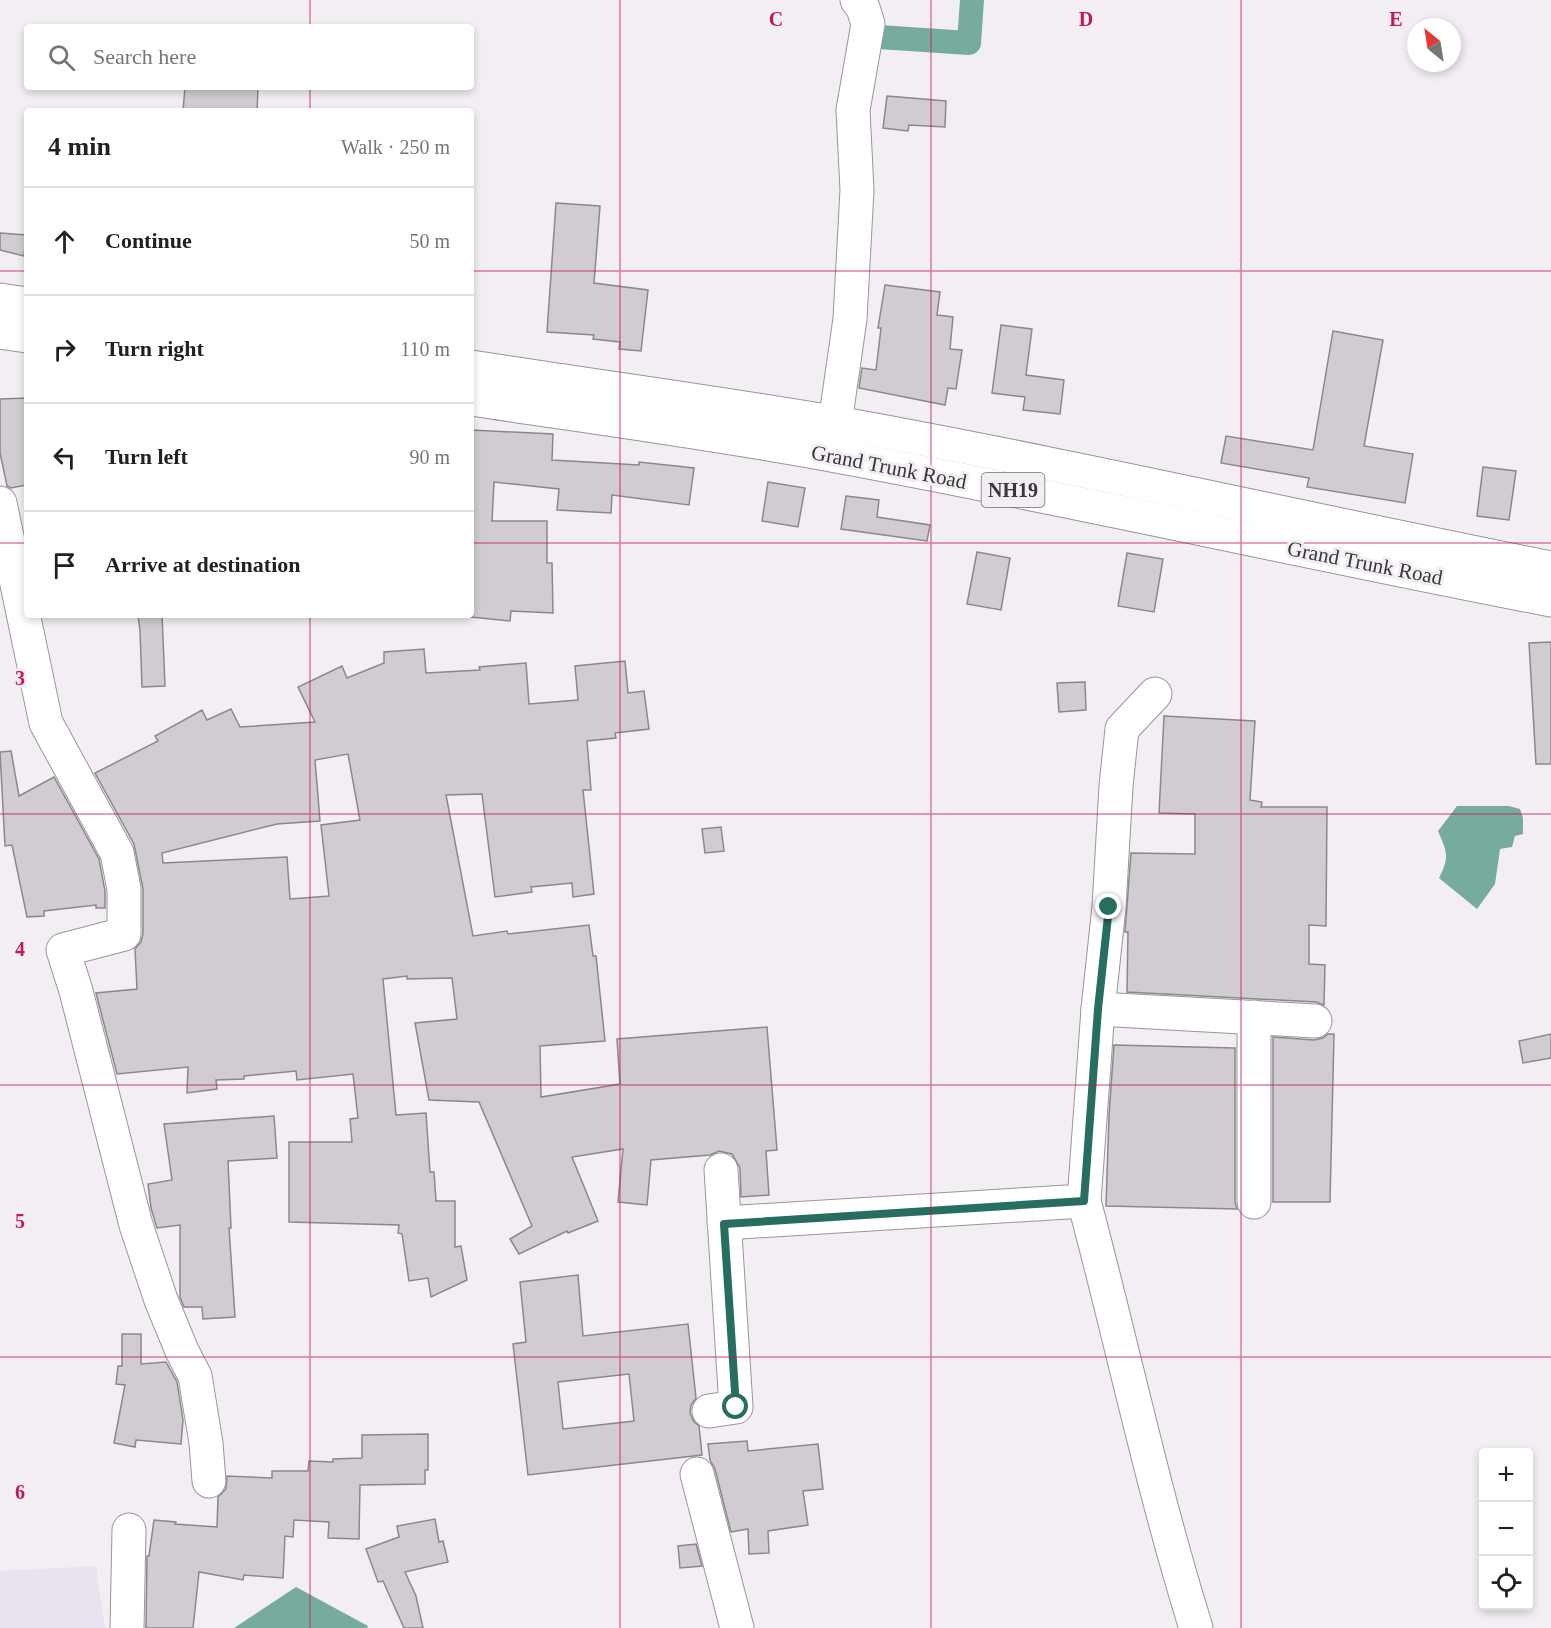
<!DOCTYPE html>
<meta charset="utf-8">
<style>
:root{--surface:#fff;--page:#f6f6f6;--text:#202124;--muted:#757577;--line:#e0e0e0}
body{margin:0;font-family:Georgia,serif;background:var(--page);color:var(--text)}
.controls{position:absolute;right:18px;bottom:18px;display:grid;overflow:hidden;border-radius:6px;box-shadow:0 3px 9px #0003}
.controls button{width:54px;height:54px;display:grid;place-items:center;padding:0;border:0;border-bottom:2px solid var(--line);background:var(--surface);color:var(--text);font:30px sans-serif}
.compass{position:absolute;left:1407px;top:18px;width:54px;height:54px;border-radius:50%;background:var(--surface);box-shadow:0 3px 9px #0003;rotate:330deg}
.stop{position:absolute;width:18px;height:18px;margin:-14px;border:4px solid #276d60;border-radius:50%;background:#fff}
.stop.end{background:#276d60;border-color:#fff;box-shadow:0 2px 6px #0008}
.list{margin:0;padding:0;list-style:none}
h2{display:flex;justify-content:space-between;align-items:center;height:78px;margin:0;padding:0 24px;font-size:26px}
h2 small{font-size:20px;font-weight:400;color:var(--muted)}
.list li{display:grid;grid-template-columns:39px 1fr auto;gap:18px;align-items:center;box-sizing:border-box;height:108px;padding:0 24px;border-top:2px solid var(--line)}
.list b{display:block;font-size:22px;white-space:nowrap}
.list em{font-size:20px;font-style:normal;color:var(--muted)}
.icon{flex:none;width:33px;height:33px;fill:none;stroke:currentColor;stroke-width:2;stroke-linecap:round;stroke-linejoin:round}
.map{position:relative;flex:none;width:1551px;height:1628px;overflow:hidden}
.search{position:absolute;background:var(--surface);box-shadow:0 3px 9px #0003;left:24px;top:24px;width:450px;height:66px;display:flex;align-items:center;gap:15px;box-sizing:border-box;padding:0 21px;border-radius:6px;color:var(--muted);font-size:22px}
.panel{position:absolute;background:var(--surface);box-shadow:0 3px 9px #0003;left:24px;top:108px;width:450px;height:510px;border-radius:6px}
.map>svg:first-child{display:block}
.built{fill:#eae2ee}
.water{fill:#77aba0}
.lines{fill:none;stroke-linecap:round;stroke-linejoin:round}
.canal{stroke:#77aba0;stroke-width:24}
.building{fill:#d0ccd2;stroke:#8b888d;stroke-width:1.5;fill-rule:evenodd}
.minor-casing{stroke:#99959a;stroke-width:35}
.highway-casing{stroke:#99959a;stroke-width:35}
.minor{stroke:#fff;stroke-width:33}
.highway{stroke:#fff;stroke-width:33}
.route{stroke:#276d60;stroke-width:8}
.grid{fill:none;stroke:#c2185b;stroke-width:1.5;stroke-opacity:0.55}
.labels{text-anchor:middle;stroke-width:6;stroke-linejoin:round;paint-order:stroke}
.shield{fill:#f3eef4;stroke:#6f6d70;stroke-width:1.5}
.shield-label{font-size:20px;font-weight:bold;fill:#373638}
.street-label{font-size:21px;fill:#373638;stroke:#f3eef4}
.grid-label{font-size:20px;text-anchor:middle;font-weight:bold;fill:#c2185b;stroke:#f3eef4;stroke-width:6;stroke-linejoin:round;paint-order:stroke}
</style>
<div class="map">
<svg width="1551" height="1628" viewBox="0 0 1551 1628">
<rect width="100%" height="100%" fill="#f3eef4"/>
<polygon class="built" points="96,1566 105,1628 0,1628 0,1571"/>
<g class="water">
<path d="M 1457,806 L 1509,806 L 1520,809 L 1523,818 L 1523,834 L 1515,836 L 1512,847 L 1500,849 L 1495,884 L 1477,909 L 1439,878 C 1450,857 1447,852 1438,831 Z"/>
<polygon points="296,1587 368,1626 367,1628 234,1628"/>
</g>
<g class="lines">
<polyline class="canal" points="879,37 969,43 972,0"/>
</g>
<g class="building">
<polygon points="185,87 258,87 257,111 183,111"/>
<polygon points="887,96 946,101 945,127 909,125 908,131 883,128"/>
<polygon points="556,203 600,206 594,283 648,290 641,351 619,349 620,342 593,339 594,335 547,332"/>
<polygon points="0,233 26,235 24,256 0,250"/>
<polygon points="885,285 940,292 937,315 953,317 950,349 962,350 956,389 948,388 945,405 859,388 862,368 876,370 881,328 878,328"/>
<polygon points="1001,325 1032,329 1026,375 1064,380 1060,414 1023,410 1025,397 992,393"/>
<polygon points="1333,331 1383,340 1364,446 1413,454 1405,503 1307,487 1309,478 1221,463 1226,436 1313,450"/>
<polygon points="27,398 27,485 11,488 7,486 0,453 0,399"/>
<polygon points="471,430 553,434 552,460 639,465 639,462 694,468 689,505 612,495 611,513 557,510 559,489 494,482 492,521 547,521 547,563 552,563 553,613 511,611 510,621 471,617"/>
<polygon points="1483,467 1516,471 1509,520 1477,516"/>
<polygon points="768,482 805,488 798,527 762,521"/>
<polygon points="846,496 879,500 877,517 930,525 927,541 841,529"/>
<polygon points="977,552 1010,558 1001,610 967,604"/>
<polygon points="1127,553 1163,559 1154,612 1118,606"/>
<polygon points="138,615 162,615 165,686 142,687 140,631"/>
<polygon points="1551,642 1551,764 1536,764 1529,643"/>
<path d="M 424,649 L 426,673 L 480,670 L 479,667 L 526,663 L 529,704 L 578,700 L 575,666 L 625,661 L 628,693 L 644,691 L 649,729 L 615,733 L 616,738 L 587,741 L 591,790 L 583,790 L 594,894 L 573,897 L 572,883 L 531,887 L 532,892 L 495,897 L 482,794 L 446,795 L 473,936 L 507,931 L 508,934 L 589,925 L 593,956 L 596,956 L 605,1041 L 540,1046 L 541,1097 L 620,1084 L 617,1039 L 767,1027 L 777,1150 L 766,1151 L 769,1195 L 741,1197 L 740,1168 L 732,1154 L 719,1151 L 710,1155 L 651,1160 L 647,1205 L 618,1202 L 623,1149 L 572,1157 L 598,1221 L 568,1233 L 567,1231 L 519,1254 L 510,1239 L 532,1226 L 479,1102 L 429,1100 L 415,1023 L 457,1019 L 452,978 L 407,979 L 407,976 L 383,979 L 396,1115 L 426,1113 L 430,1172 L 434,1172 L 436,1201 L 455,1201 L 455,1247 L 461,1246 L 467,1280 L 431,1297 L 428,1278 L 409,1281 L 402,1234 L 398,1233 L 399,1225 L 289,1222 L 289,1142 L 352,1142 L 350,1119 L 358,1118 L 353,1074 L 297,1080 L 296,1071 L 244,1076 L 244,1079 L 216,1080 L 217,1089 L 187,1093 L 188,1067 L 117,1074 L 96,993 L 137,989 L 135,949 L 141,942 L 143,934 L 143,889 L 134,844 L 95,773 L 158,741 L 155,736 L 202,710 L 207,720 L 231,709 L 240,727 L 315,722 L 298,687 L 342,666 L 347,678 L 384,663 L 384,652 ZM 348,754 L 360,820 L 321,825 L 329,896 L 290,899 L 287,857 L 163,863 L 162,853 L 277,824 L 320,821 L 315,760 Z"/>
<polygon points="1085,682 1086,710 1059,712 1057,683"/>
<polygon points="1164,716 1255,721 1250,800 1262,802 1261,807 1327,807 1326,926 1309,925 1309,964 1325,965 1324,1005 1316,1002 1127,992 1128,932 1125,932 1131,853 1195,854 1195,814 1159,813"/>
<polygon points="11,751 19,796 54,777 99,859 105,891 105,908 96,908 96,905 44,911 44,916 27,917 12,845 5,846 0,752"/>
<polygon points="721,827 724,851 705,853 702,829"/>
<polygon points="1328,1034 1334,1034 1330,1202 1273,1202 1273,1037 1314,1040 1323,1038"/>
<polygon points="1551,1034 1551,1058 1523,1063 1519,1041"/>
<polygon points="1114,1045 1235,1048 1235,1202 1237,1209 1106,1206 1109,1115"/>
<polygon points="274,1116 277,1158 228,1161 231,1228 229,1228 235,1317 203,1319 202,1307 184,1307 180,1297 180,1225 157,1228 151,1208 148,1184 172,1180 164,1124"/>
<path d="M 578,1275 L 583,1336 L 688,1324 L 696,1398 L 691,1405 L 690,1413 L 694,1422 L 699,1426 L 702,1455 L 528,1475 L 513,1344 L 526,1342 L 520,1282 ZM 629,1374 L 634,1421 L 563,1429 L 558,1382 Z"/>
<polygon points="122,1334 141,1334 141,1364 166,1362 177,1382 183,1420 181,1444 136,1440 135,1447 114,1443 125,1385 116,1384 118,1366 122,1366"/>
<polygon points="428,1434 428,1470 425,1470 425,1484 360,1485 359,1539 328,1538 329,1522 294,1520 293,1537 285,1536 283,1578 244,1575 243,1580 199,1572 193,1628 146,1628 147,1556 149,1556 154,1520 176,1522 175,1524 217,1527 218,1497 226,1489 227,1476 272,1478 272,1471 308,1471 309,1461 333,1462 333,1459 362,1458 362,1435"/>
<polygon points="747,1441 748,1451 818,1444 823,1489 803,1491 808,1525 768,1531 769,1553 749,1554 748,1529 731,1532 715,1469 710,1460 708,1444"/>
<polygon points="435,1519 439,1542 443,1541 448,1562 405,1572 416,1596 423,1628 404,1628 383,1581 378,1582 366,1549 399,1537 397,1526"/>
<polygon points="696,1544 702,1566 680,1568 678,1546"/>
</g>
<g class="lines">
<g class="minor-casing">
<g id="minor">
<polyline points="835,423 850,319 857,190 853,110 868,24 863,8 857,0"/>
<polyline points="0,503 46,723 117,853 124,889 124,934 63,950 76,991 136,1225 161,1300 182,1351 195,1376 206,1443 209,1481"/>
<polyline points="1098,1009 1315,1021"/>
<path d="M 1084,1201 C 1122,1343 1152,1487 1196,1628"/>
<polyline points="1254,1202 1254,1017"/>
<polyline points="724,1223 1084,1201 1098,1009 1109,907 1116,786 1122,729 1155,694"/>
<polyline points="709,1411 736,1407 721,1170"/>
<polyline points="697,1474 737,1628"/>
<polyline points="127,1628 129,1530"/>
</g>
</g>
<g class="highway-casing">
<g id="highway">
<polyline points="0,300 27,304"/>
<polyline points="0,332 27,336"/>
<path d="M 471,367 C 593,386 715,402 837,423 C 1076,466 1313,521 1551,568"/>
<path d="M 471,399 C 591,417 712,433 831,455 C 1072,499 1311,554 1551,600"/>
</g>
</g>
<use href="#minor" class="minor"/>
<use href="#highway" class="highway"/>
</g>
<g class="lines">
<polyline class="route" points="736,1407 724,1224 1084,1201 1098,1009 1109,907"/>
</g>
<path class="grid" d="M 310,0 L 310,27M 620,0 L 620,1628M 931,0 L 931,1628M 1241,0 L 1241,1628M 310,87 L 310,111M 0,271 L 27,271M 471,271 L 1551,271M 0,543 L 27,543M 471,543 L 1551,543M 310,615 L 310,1628M 0,814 L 1551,814M 0,1085 L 1551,1085M 0,1357 L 1551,1357"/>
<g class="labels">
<rect class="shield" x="981.5" y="473" width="63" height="34" rx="4.5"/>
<g class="shield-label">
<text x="1013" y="497">NH19</text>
</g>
<g class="street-label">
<text transform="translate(889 467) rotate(11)" y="7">Grand Trunk Road</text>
<text transform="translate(1365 563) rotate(11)" y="7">Grand Trunk Road</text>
</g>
</g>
<g class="grid-label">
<text x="776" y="26">C</text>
<text x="1086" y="26">D</text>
<text x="1396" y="26">E</text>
<text x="20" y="685">3</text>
<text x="20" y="956">4</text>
<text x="20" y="1228">5</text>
<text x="20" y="1499">6</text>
</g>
</svg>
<div class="controls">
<button>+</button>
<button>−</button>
<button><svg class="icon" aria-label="locate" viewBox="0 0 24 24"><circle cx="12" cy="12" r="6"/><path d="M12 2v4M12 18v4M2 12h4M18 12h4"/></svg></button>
</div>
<svg class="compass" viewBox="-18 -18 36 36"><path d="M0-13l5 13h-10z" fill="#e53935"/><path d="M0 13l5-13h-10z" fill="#757577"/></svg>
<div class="stop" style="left:736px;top:1407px"></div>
<div class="stop end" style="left:1109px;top:907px"></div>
<div class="search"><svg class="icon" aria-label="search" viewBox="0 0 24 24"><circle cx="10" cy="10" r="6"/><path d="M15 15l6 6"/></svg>Search here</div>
<section class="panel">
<h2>4 min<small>Walk · 250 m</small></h2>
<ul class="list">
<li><svg class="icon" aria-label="ahead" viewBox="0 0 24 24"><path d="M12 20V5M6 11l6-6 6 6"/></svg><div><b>Continue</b></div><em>50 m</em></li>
<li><svg class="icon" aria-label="right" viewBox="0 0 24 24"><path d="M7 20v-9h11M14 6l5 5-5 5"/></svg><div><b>Turn right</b></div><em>110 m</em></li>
<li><svg class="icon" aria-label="left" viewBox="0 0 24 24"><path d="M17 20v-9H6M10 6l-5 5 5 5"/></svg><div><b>Turn left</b></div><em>90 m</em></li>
<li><svg class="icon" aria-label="arrive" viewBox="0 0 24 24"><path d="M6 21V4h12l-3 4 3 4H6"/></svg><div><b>Arrive at destination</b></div></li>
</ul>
</section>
</div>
